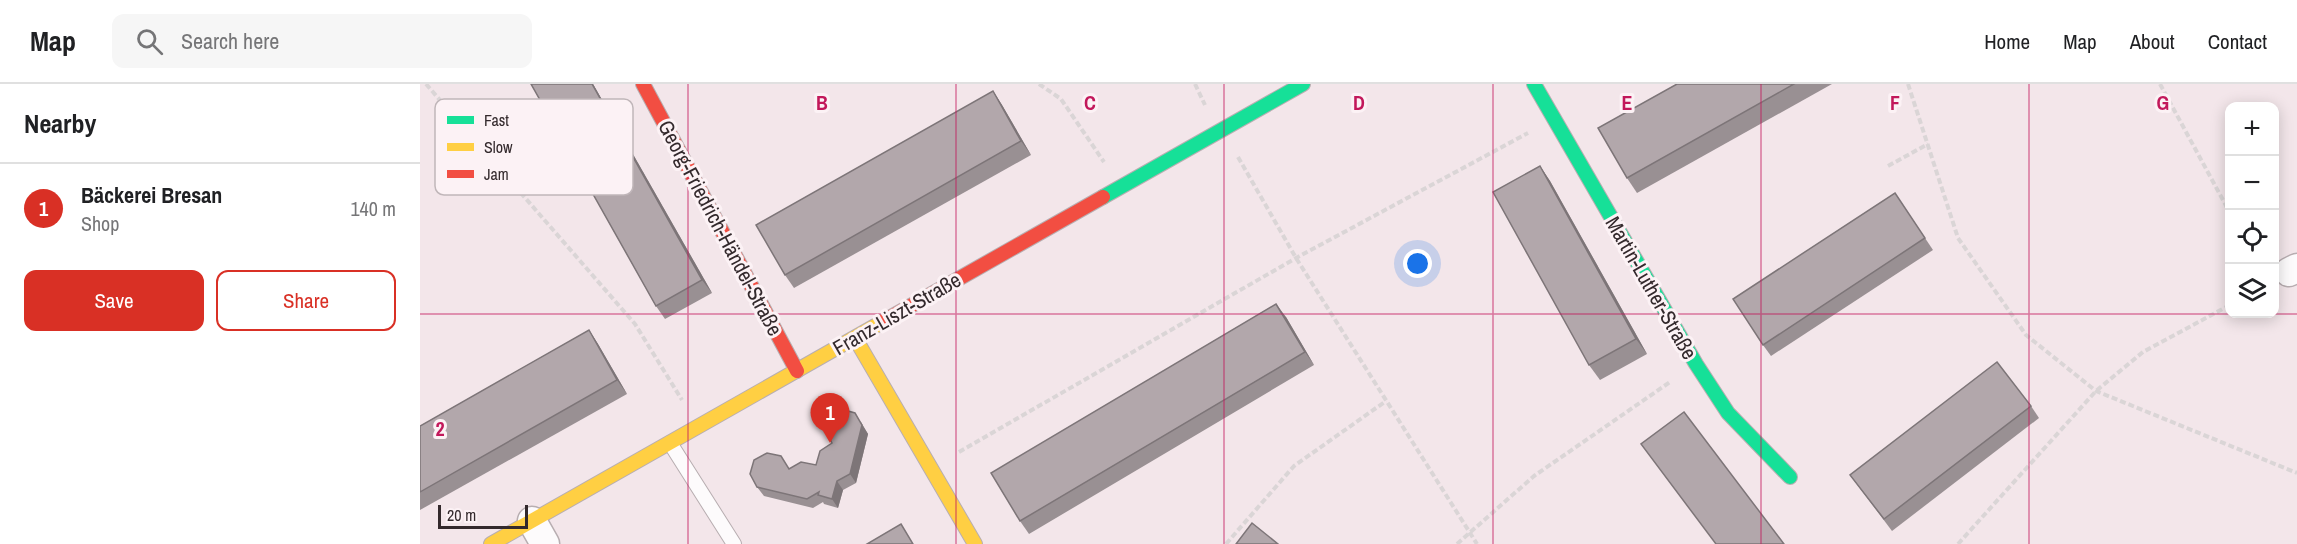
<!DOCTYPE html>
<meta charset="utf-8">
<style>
:root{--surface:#fff;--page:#f6f6f6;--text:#202124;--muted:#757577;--line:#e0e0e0;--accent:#d93025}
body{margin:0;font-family:"Archivo Narrow",sans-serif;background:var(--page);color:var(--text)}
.controls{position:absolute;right:18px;top:18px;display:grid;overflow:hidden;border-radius:12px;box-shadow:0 3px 15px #0003}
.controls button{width:54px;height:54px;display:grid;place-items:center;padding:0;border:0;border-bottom:2px solid var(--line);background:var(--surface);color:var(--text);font:30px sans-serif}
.scale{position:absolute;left:18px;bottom:15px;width:90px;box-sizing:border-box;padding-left:6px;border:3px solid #33292c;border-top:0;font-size:16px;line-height:21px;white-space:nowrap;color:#33292c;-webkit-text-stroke:4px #fcf2f5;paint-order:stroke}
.you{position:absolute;left:998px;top:180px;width:21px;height:21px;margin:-15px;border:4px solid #fff;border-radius:50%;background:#1a73e8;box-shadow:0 0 0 9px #1a73e833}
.badge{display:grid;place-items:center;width:39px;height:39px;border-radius:50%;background:var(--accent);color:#fff;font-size:20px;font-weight:700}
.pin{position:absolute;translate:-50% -50px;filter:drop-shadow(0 2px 3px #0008)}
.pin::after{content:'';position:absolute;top:32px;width:21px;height:18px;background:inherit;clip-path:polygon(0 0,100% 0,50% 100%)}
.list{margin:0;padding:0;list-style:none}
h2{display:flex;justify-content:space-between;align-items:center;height:78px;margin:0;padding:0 24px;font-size:26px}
h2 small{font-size:20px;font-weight:400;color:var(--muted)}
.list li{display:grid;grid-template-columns:39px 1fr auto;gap:18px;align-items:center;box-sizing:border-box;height:90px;padding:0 24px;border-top:2px solid var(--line)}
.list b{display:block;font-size:22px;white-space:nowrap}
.list p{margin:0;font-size:20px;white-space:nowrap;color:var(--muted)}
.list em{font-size:20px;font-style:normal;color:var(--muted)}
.actions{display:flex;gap:12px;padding:18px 24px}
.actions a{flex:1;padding:14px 0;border:2px solid var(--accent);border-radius:12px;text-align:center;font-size:21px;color:var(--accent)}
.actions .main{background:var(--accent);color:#fff}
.icon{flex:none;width:33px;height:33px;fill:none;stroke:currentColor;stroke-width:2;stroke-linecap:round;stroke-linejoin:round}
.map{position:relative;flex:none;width:1877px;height:460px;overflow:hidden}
header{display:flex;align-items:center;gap:36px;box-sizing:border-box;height:84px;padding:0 30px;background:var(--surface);border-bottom:2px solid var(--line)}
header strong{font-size:28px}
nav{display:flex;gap:33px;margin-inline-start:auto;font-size:21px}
.search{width:420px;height:54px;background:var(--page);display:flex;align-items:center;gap:15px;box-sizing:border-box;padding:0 21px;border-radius:12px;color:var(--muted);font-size:22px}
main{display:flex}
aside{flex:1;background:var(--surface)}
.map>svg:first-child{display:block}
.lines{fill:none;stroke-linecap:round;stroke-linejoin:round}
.lane-casing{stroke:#b8aeb1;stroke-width:16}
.street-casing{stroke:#b8aeb1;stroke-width:31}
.fast-casing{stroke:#b8aeb1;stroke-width:16}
.slow-casing{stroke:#b8aeb1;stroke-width:16}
.jam-casing{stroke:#b8aeb1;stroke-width:16}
.path{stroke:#dad5d6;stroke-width:4;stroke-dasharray:6 3;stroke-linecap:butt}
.lane{stroke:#fdfbfc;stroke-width:14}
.street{stroke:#fdfbfc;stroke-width:28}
.fast{stroke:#16e098;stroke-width:14}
.slow{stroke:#ffcf43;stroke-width:14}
.jam{stroke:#f24e42;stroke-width:14}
.wall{fill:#999093}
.shaded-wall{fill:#7d7578}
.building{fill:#b2a7ab;stroke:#7d7578;stroke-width:1.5}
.grid{fill:none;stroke:#c2185b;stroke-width:1.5;stroke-opacity:0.55}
.labels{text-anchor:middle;stroke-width:6;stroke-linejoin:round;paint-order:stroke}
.street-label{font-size:21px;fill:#33292c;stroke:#fcf2f5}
.key{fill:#fcf2f5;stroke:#c0b6b9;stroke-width:1.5}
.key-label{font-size:16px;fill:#33292c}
.grid-label{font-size:20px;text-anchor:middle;font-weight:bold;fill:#c2185b;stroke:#fcf2f5;stroke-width:6;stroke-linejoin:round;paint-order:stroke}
</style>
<header>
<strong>Map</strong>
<div class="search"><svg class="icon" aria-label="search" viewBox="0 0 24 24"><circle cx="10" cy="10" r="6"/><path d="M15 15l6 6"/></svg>Search here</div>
<nav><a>Home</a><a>Map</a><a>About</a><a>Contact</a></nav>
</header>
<main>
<aside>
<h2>Nearby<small></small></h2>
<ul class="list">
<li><span class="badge">1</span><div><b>Bäckerei Bresan</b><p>Shop</p></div><em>140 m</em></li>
</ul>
<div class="actions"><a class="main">Save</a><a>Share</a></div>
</aside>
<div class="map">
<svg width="1877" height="460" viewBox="0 0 1877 460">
<rect width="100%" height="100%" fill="#f3e6ea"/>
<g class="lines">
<g class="lane-casing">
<polyline id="lane" points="250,359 314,460"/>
</g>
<g class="street-casing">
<g id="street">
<polyline points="1869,188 1877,184"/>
<polyline points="112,437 125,460"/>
</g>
</g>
<g class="fast-casing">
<g id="fast">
<polyline points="1114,0 1276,280 1308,329 1370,393"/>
<polyline points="683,113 883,0"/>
</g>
</g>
<g class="slow-casing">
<g id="slow">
<polyline points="435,254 555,460"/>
<polyline points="71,460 464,237"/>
</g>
</g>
<g class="jam-casing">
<g id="jam">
<polyline points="223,0 377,287"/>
<polyline points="464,237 683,113"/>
</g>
</g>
<g class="path">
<polyline points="6,0 215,240 262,316"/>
<polyline points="619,0 641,15 684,78"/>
<polyline points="775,0 785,21"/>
<polyline points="1488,0 1538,154 1606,251 1676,307 1877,389"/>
<polyline points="1740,0 1810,129"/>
<polyline points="818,73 876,174 1057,460"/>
<polyline points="1468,82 1508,60"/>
<polyline points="539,368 876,174 1108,49"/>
<polyline points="806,460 874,382 966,317"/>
<polyline points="1037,460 1114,392 1250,298"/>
<polyline points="1538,460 1676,307 1723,268 1810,221"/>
</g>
<use href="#lane" class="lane"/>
<use href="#street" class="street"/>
<use href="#fast" class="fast"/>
<use href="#slow" class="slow"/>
<use href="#jam" class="jam"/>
</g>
<g class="wall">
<polygon points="111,0 173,0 292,209 245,235 236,222"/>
<polygon points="1257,0 1412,0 1217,109 1207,94"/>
<polygon points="573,7 582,21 611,71 374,204 365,191"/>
<polygon points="1120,82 1130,97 1227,270 1180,296 1169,281"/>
<polygon points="1475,109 1513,166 1351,272 1343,261"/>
<polygon points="866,233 894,281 609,450 600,437"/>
<polygon points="169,246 178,260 207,310 0,426 0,342"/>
<polygon points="1611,322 1619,334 1472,447 1430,391"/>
<polygon points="441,338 448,350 436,399 423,406 418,424 404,420 403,418 393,424 344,412 337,403 369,385 396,381 412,359"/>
</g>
<g class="shaded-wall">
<polygon points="172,0 173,0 292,209 282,196"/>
<polygon points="573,7 582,21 611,71 601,57"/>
<polygon points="1120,82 1130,97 1227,270 1216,255"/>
<polygon points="856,220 866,233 894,281 885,268"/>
<polygon points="169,246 178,260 207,310 197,296"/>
<polygon points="435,329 448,350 436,399 430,390"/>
<polygon points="417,397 423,406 418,424 412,415"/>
</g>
<g class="building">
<polygon points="111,0 172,0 282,196 236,222"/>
<polygon points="1257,0 1374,0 1207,94 1178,44"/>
<polygon points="573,7 601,57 365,191 336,141"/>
<polygon points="1120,82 1216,255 1169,281 1073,108"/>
<polygon points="1475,109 1505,154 1343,261 1313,215"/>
<polygon points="856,220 885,268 600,437 571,389"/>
<polygon points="169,246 197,296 0,408 0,342"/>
<polygon points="1577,278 1611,322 1464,435 1430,391"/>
<polygon points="421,325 435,329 442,341 430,390 417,397 412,415 398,411 399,408 387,415 337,403 330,390 334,376 347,369 361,372 369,385 381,378 396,381 400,367 412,359 405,346 409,332"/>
<polygon points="1264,328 1364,460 1296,460 1221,360"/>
<polygon points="832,439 858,460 816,460"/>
<polygon points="481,440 493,460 447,460"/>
</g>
<path class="grid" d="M 268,0 L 268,460M 536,0 L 536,460M 804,0 L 804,460M 1073,0 L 1073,460M 1341,0 L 1341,460M 1609,0 L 1609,460M 0,230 L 1877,230"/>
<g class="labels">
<g class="street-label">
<text transform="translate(300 144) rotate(62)" y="7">Georg-Friedrich-Händel-Straße</text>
<text transform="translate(1231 204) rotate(60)" y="7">Martin-Luther-Straße</text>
<text transform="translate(477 230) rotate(-30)" y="7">Franz-Liszt-Straße</text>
</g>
</g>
<rect x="15" y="15" width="198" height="96" rx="9" class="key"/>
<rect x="27" y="32" width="27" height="8" fill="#16e098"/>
<rect x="27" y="59" width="27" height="8" fill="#ffcf43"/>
<rect x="27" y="86" width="27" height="8" fill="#f24e42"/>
<g class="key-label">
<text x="64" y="42">Fast</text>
<text x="64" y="69">Slow</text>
<text x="64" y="96">Jam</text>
</g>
<g class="grid-label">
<text x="402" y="26">B</text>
<text x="670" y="26">C</text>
<text x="939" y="26">D</text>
<text x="1207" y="26">E</text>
<text x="1475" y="26">F</text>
<text x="1743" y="26">G</text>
<text x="20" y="352">2</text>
</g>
</svg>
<div class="controls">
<button>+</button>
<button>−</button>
<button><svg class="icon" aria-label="locate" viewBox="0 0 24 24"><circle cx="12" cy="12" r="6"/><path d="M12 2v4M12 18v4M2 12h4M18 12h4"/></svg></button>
<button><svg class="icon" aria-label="layers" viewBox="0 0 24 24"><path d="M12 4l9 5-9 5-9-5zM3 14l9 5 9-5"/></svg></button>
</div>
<div class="scale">20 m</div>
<div class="you"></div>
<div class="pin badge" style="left:410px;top:359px">1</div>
</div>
</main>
